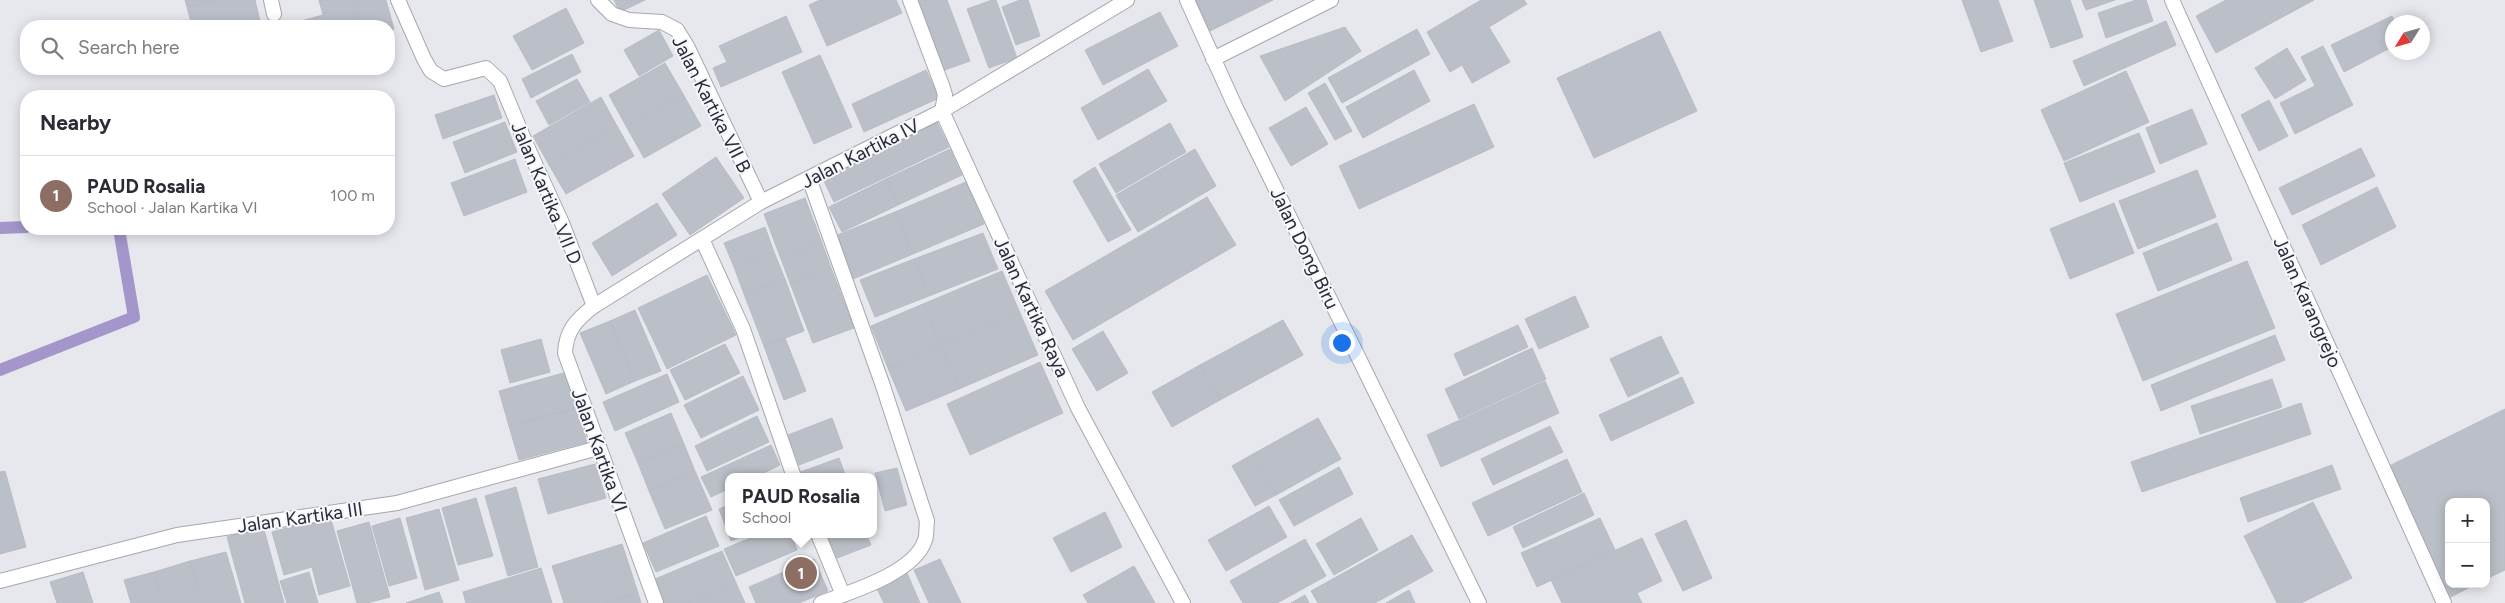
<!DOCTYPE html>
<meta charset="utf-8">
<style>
:root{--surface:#fff;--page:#f7f7f7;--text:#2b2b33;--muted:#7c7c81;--line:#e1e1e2;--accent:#111827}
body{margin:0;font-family:Figtree,sans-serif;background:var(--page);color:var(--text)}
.controls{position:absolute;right:15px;bottom:15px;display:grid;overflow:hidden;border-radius:10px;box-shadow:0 2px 12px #0003}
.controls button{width:45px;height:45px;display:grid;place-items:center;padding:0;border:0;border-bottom:1px solid var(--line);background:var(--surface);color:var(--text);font:25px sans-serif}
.compass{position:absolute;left:2385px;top:15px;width:45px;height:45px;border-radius:50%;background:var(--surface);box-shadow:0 2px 12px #0003;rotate:233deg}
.you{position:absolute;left:1341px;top:342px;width:18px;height:18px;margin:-12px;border:4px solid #fff;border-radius:50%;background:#1a73e8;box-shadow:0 0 0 8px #1a73e833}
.badge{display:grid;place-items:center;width:32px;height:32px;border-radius:50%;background:var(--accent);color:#fff;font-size:16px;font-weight:700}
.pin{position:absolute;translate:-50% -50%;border:2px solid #fff;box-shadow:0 1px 5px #0006}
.popup{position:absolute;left:725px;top:473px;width:152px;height:65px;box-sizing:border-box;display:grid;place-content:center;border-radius:10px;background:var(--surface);filter:drop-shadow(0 1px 4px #0005);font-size:16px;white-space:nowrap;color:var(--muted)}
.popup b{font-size:19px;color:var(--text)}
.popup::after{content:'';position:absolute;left:50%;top:100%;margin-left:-10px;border:10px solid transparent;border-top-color:var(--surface)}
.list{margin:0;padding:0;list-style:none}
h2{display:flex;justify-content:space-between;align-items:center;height:65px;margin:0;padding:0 20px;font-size:21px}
h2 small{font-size:16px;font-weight:400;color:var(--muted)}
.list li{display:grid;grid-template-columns:32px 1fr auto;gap:15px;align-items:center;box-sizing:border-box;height:80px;padding:0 20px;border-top:1px solid var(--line)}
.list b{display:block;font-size:19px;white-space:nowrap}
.list p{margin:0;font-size:16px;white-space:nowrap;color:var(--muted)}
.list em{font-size:16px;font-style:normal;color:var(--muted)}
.icon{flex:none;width:28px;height:28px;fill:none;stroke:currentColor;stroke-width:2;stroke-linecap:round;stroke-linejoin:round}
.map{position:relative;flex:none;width:2505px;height:603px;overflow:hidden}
.search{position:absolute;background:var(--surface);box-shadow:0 2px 12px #0003;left:20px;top:20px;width:375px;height:55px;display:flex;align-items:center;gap:12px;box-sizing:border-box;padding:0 18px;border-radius:20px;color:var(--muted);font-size:19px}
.panel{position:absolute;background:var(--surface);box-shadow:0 2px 12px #0003;left:20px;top:90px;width:375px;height:145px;border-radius:20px}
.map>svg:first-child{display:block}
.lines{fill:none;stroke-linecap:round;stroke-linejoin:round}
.stream{stroke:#a495ca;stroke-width:12}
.building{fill:#bbbfc7;stroke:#b9bcc6}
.minor-casing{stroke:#a5a7b1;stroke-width:16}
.minor{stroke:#fff;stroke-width:14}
.labels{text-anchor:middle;stroke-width:4;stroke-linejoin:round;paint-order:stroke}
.street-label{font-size:19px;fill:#272a3d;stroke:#f6f7f9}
</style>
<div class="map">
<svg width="2505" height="603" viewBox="0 0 2505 603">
<rect width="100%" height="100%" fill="#e6e8ed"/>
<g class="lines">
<g class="stream">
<polyline points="0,228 26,227"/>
<polyline points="0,370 134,317 119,229"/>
</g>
</g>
<g class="building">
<polygon points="185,0 214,0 187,7"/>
<polygon points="214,0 255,0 261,25 192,26 187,7"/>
<polygon points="319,0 354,0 362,26 291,26 290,24 323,15"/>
<polygon points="354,0 386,0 394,29 389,30 389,26 362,26"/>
<polygon points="614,0 645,0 620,12"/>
<polygon points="820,0 896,0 902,13 827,46 809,5"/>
<polygon points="912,0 947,0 970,61 939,72"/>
<polygon points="992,0 996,0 1017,58 989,68 967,9"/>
<polygon points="1020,0 1028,0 1040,36 1016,45 1002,7"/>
<polygon points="1194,0 1248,0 1253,10 1210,31"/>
<polygon points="1248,0 1273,0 1253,10"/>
<polygon points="1481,0 1524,0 1527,4 1489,27 1510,62 1472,83 1462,65 1450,72 1427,32"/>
<polygon points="1962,0 1998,0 2013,41 1981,52"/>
<polygon points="2034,0 2070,0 2083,37 2051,48"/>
<polygon points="2082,0 2115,0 2086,10"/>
<polygon points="2136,0 2146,0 2153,21 2106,38 2098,13"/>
<polygon points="2226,0 2314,0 2216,53 2196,16"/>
<polygon points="566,8 584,43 532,70 513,36"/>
<polygon points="1160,12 1178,46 1103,85 1085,50"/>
<polygon points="786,16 802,52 721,87 713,68 727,62 719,46"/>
<polygon points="2392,16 2395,22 2392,22 2392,47 2344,72 2331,45"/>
<polygon points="2166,21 2176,45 2084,86 2073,61"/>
<polygon points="1345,27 1361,51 1285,101 1260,56"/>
<polygon points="1417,29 1430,54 1342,103 1328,78"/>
<polygon points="659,30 673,56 639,76 624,50"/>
<polygon points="1660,31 1697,111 1594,158 1557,78"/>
<polygon points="2323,46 2353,105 2295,134 2280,103 2315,86 2301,57"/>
<polygon points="2287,48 2306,80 2275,99 2255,68"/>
<polygon points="572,54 581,72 531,98 522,79"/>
<polygon points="820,55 852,127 814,144 782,72"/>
<polygon points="665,63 683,94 626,126 609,95"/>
<polygon points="1148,69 1167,101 1098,140 1081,108"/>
<polygon points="926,70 939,98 864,132 852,104"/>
<polygon points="1414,70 1430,101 1363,138 1346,107"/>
<polygon points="2126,71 2149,122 2064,161 2041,110"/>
<polygon points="577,79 590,102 549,125 536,101"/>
<polygon points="1325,83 1352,131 1335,140 1308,93"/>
<polygon points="683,94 701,126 644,158 626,126"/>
<polygon points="494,95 502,118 443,139 435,115"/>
<polygon points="601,97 617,126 549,165 533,136"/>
<polygon points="2269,100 2288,136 2259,151 2241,115"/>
<polygon points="1474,104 1494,147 1359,209 1339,166"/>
<polygon points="1306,107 1328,144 1291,166 1269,128"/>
<polygon points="2192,109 2207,144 2160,164 2146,128"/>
<polygon points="505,122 517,152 465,173 453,142"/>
<polygon points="937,122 949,147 834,202 822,177"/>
<polygon points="1170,123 1186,152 1116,193 1099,164"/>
<polygon points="617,126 634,156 566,194 549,165"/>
<polygon points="2139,133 2155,172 2080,202 2064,163"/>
<polygon points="2361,148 2375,176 2292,215 2279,188"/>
<polygon points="950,149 962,175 898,205 886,179"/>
<polygon points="1195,149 1216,186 1138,232 1116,195"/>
<polygon points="716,157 744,198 690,235 662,194"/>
<polygon points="515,159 527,192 464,216 451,183"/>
<polygon points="1095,167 1131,230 1108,242 1073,181"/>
<polygon points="2197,170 2216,217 2138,249 2119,201"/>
<polygon points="886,179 898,205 842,232 829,207"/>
<polygon points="966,182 984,224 913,254 895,212"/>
<polygon points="2377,187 2396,227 2321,265 2302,225"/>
<polygon points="1207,197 1236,245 1073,340 1045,291"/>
<polygon points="805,198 822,243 781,259 764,214"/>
<polygon points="657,203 677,235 612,276 592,243"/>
<polygon points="2114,203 2134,253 2070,279 2050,229"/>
<polygon points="895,212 913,254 853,279 835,236"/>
<polygon points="2217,223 2232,260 2158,291 2143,253"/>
<polygon points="765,227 774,252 734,267 724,243"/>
<polygon points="983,233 998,269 929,296 914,259"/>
<polygon points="822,243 831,268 790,283 781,259"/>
<polygon points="774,252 785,279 744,294 734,267"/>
<polygon points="914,259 929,296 875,317 860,280"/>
<polygon points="2247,261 2275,328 2143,381 2116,314"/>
<polygon points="831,268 854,328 813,343 790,283"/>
<polygon points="1002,271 1020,313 941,345 923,304"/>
<polygon points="707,275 736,335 667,369 638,308"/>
<polygon points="785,279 804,331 764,346 744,294"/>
<polygon points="1575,296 1589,327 1539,349 1525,319"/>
<polygon points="923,304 941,345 888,368 871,326"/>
<polygon points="635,310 661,371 635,381 610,321"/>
<polygon points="1020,313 1038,355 959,389 941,345"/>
<polygon points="1283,320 1303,355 1220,400 1200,365"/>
<polygon points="610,321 635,381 606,394 580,333"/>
<polygon points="1518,325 1528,347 1464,376 1454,354"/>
<polygon points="1103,331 1128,373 1097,391 1072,349"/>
<polygon points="2275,335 2285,360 2161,411 2151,385"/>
<polygon points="1661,336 1679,373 1628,397 1610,359"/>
<polygon points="785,338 806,391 784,400 764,346"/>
<polygon points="541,339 550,372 510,383 501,350"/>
<polygon points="725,344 740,373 685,400 670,370"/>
<polygon points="941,345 959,389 906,411 888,368"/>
<polygon points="1532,348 1546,379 1459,419 1445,389"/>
<polygon points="1040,362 1063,413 970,455 947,404"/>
<polygon points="1200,365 1220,400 1172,427 1152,392"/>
<polygon points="567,372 577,408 509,426 499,391"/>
<polygon points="667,374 679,402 615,431 603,402"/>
<polygon points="743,376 759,410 701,438 684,405"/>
<polygon points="1682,377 1694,403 1611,441 1599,415"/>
<polygon points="2272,379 2282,407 2200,434 2191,406"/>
<polygon points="1545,381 1559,413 1441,467 1427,435"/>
<polygon points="2301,403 2311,434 2142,492 2131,462"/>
<polygon points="577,408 587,442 519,460 509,426"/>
<polygon points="2505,409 2505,570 2486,579 2486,502 2449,502 2449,584 2476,584 2449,598 2385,468"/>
<polygon points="671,413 684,444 638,463 625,433"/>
<polygon points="757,416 769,442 707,471 695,446"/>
<polygon points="832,418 843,448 799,465 788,435"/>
<polygon points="1318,418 1341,459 1276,495 1253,454"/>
<polygon points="1550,426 1563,452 1493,485 1481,459"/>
<polygon points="684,444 695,471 649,491 638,463"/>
<polygon points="771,445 780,465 755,477 728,477 728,489 711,497 701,477"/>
<polygon points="1253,454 1276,495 1255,506 1232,466"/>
<polygon points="839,458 846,477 800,477 798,473"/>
<polygon points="1567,459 1582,492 1488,536 1472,503"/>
<polygon points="595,464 606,498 548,514 538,479"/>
<polygon points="2332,465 2341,489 2248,522 2240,498"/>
<polygon points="1339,467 1353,494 1294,526 1279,500"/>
<polygon points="897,468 907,505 885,511 875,473"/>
<polygon points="5,471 26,547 0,554 0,472"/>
<polygon points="695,471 712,510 665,529 649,491"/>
<polygon points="516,487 538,567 508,576 485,496"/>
<polygon points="1584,493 1594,515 1523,548 1513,527"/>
<polygon points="476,498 493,556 458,565 442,508"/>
<polygon points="2313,502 2352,578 2301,603 2277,603 2244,536"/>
<polygon points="728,505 728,534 746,534 731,541 719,509"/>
<polygon points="1269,506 1287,537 1226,571 1208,540"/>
<polygon points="439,509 459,580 425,590 406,518"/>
<polygon points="1105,512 1122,547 1071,572 1053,538"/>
<polygon points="330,516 350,586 319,595 312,567 284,575 272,532"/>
<polygon points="706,516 719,546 656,572 643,543"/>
<polygon points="400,518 417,578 389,586 372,526"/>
<polygon points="1361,518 1378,550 1334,575 1316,544"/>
<polygon points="1600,518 1615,550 1537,587 1521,553"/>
<polygon points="1686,520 1712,578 1683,591 1655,534"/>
<polygon points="369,522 390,597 367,603 357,603 337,531"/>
<polygon points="263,526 284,603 245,603 227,537"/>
<polygon points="760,534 791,534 797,550 736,576 724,549"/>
<polygon points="827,534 866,534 871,545 837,558"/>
<polygon points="1412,535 1433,571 1375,603 1318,603 1311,591"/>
<polygon points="1642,538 1662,581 1637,593 1642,603 1562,603 1551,580"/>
<polygon points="1305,539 1326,576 1277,603 1243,603 1230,581"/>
<polygon points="622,544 638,593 605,603 564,603 552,566"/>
<polygon points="722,551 736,583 688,603 664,603 655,579"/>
<polygon points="226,552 241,603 202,603 190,561"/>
<polygon points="814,559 828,591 799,603 756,603 749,587"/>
<polygon points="940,559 961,603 929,603 914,570"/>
<polygon points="190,561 202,603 162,603 154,572"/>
<polygon points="1134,566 1155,603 1088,603 1083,595"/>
<polygon points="541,568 552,603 466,603 463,592"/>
<polygon points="83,572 93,603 57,603 50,582"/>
<polygon points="154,572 162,603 131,603 124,580"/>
<polygon points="309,572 318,603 287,603 280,581"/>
<polygon points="907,573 920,603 884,603 876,587"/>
<polygon points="736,583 745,603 688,603"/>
<polygon points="1409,590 1415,603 1386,603"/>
<polygon points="439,592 443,603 406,603"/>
<polygon points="638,593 641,603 605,603"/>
<polygon points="1305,595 1309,603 1291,603"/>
</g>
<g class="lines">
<g class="minor-casing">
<g id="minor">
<polyline points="271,0 274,14"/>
<polyline points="398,0 424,59 431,71 444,79 486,68 500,81 526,144 562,223 594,306"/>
<polyline points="598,0 612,14 629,20 662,22 677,30 688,48 761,202"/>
<polyline points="910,0 943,88 945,95 942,111 1078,408 1183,603"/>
<polyline points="1187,0 1235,106 1479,603"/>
<polyline points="2172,0 2444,603"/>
<polyline points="1213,59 1331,0"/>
<path d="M 809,178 L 883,386 L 927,521 C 926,527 927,535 925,540 C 915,573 850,592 821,603"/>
<polyline points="702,239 743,329 794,477"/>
<polyline points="818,534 843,595"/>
<polyline points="0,581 177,535 397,503 598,448"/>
<path d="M 656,603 L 565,353 C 566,330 577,319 594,306 L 761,202 L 942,111 L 1127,0"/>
</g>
</g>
<use href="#minor" class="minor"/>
</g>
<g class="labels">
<g class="street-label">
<text transform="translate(712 104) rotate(63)" y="7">Jalan Kartika VII B</text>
<text transform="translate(860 153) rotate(-27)" y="7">Jalan Kartika IV</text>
<text transform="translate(547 193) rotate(67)" y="7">Jalan Kartika VII D</text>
<text transform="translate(1305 248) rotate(64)" y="7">Jalan Dong Biru</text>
<text transform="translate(2308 302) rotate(66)" y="7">Jalan Karangrejo</text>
<text transform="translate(1032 307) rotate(65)" y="7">Jalan Kartika Raya</text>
<text transform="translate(600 450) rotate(70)" y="7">Jalan Kartika VI</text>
<text transform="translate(300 517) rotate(-8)" y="7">Jalan Kartika III</text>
</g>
</g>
</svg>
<div class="controls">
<button>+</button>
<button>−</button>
</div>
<svg class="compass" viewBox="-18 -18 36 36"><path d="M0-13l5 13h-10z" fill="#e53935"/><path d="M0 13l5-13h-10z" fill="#7c7c81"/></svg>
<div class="you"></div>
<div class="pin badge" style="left:801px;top:573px;background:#8d6e63">1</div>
<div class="popup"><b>PAUD Rosalia</b>School</div>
<div class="search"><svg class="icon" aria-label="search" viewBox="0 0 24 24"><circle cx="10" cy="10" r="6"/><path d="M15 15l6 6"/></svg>Search here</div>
<section class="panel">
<h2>Nearby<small></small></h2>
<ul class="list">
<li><span class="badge" style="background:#8d6e63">1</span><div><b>PAUD Rosalia</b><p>School · Jalan Kartika VI</p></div><em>100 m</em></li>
</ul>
</section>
</div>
